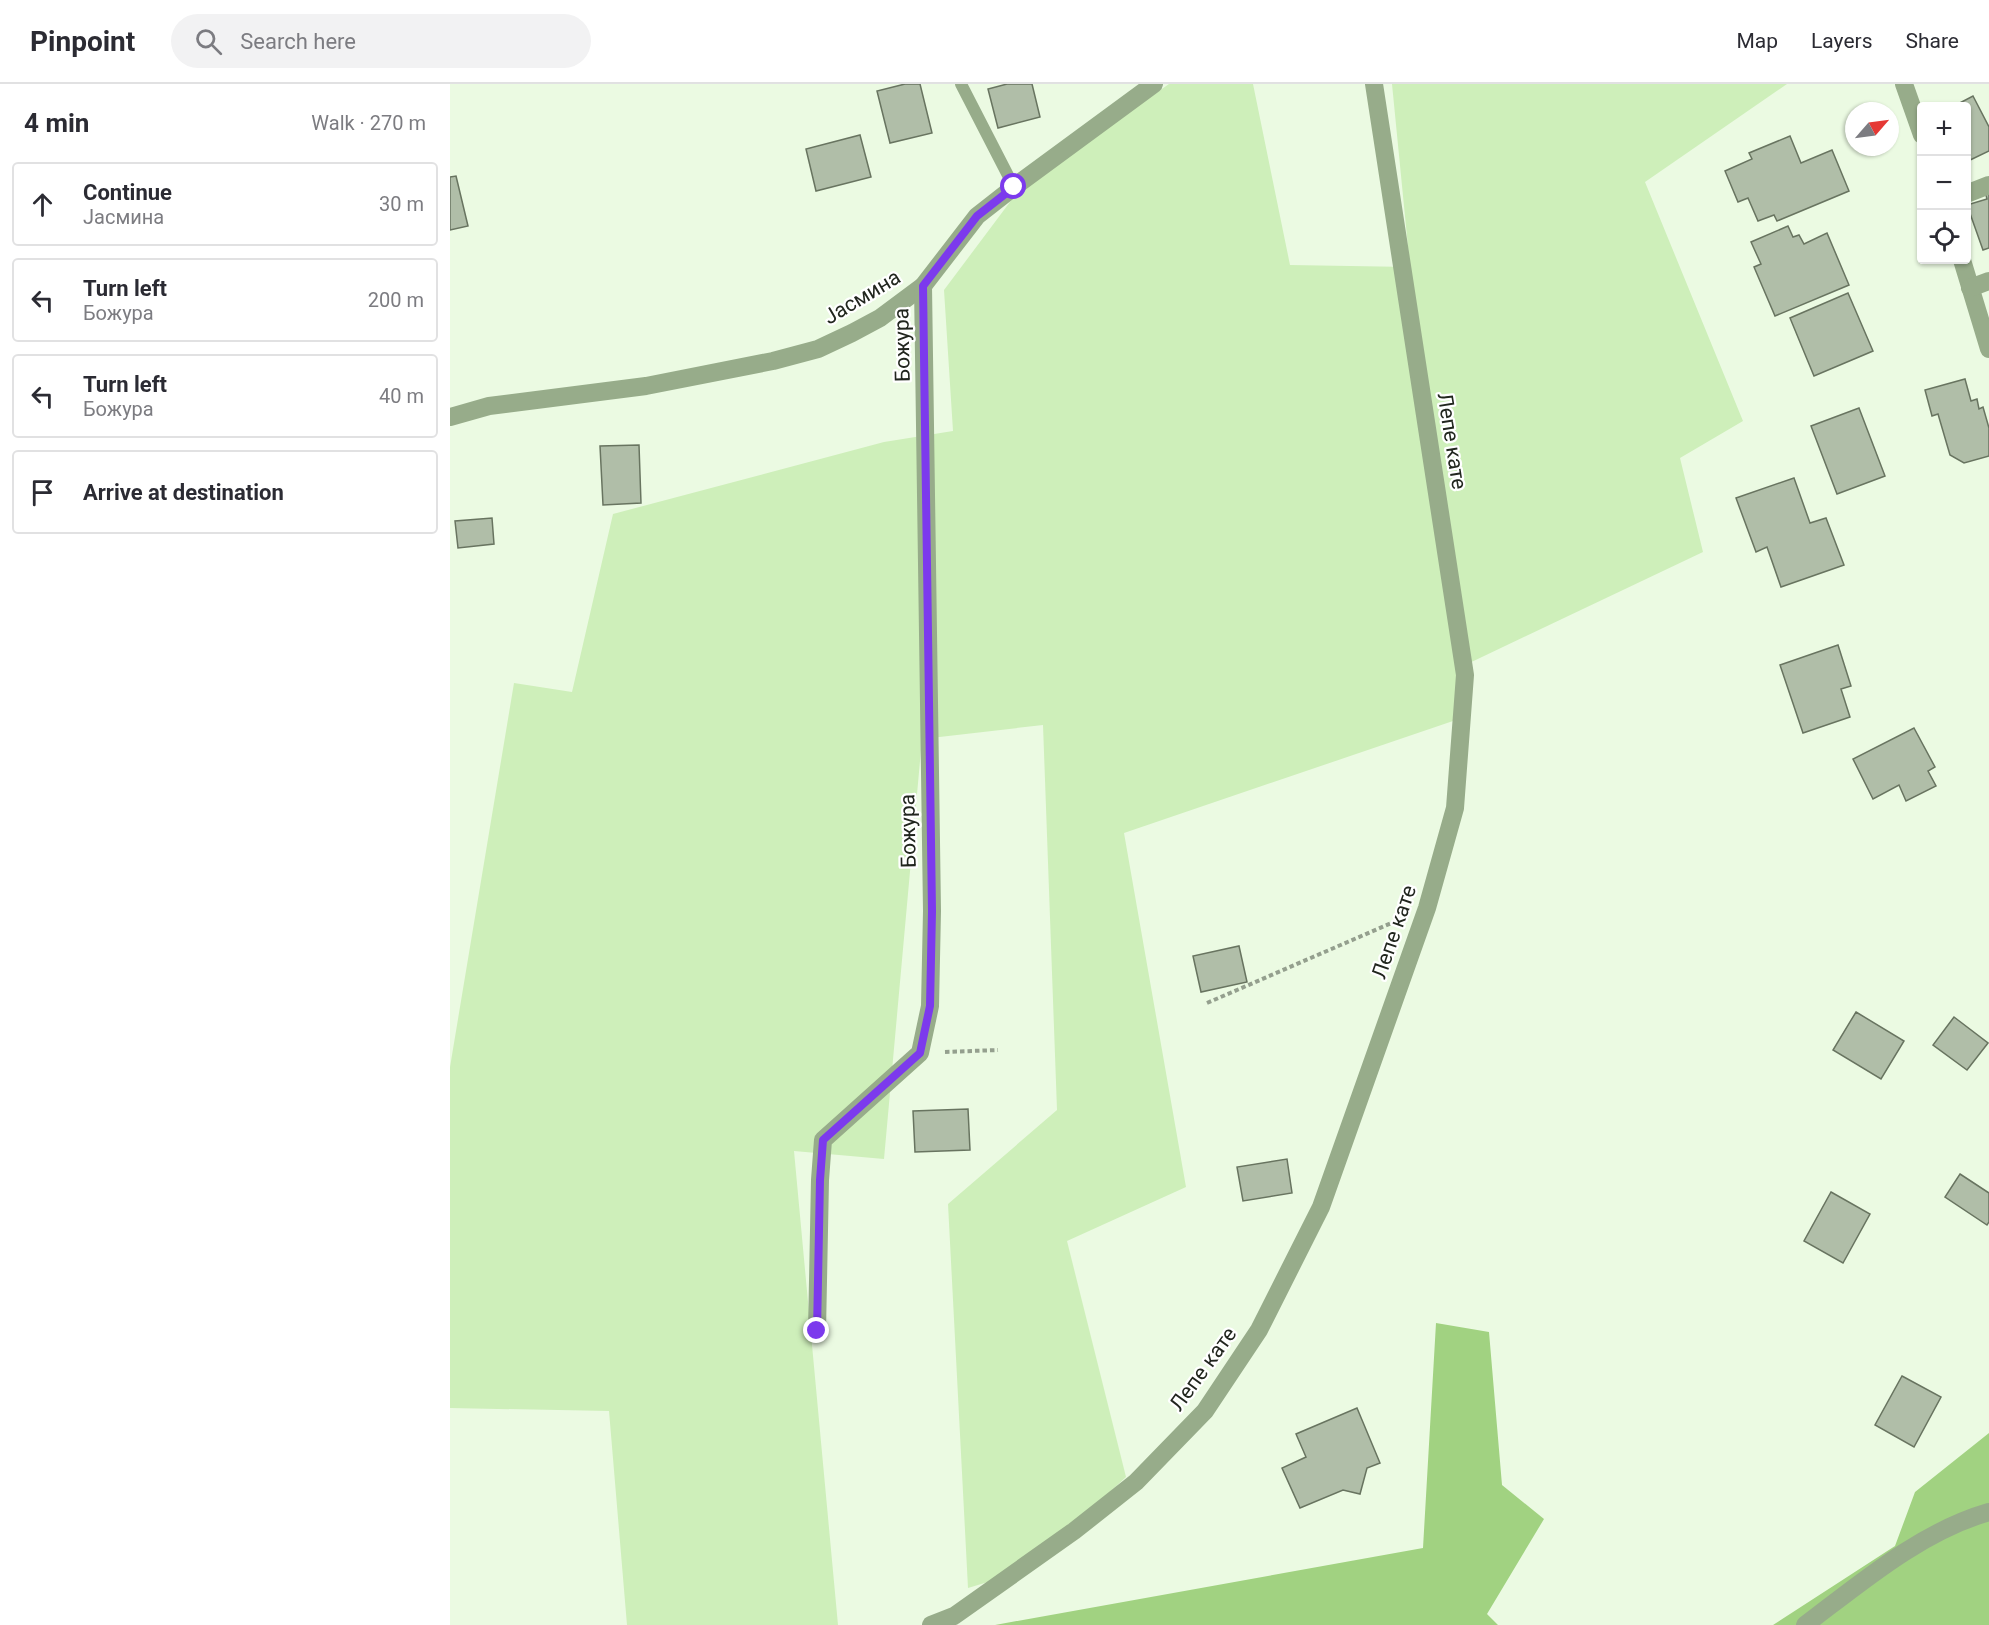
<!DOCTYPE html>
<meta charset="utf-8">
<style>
:root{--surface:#fff;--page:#f2f2f3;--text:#2b2b33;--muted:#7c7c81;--line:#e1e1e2}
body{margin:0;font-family:Roboto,sans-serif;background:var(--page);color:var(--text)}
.controls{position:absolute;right:18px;top:18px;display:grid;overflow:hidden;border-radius:6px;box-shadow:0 2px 4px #0004}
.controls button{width:54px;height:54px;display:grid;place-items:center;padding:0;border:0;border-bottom:2px solid var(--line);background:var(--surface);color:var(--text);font:30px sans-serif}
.compass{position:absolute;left:1395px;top:18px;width:54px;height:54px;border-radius:50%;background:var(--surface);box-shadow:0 2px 4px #0004;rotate:62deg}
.stop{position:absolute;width:18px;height:18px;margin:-14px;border:4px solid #7c3aed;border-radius:50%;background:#fff}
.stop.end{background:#7c3aed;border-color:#fff;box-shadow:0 2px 6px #0008}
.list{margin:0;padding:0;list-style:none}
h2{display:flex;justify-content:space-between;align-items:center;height:78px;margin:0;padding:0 24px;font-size:26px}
h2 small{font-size:20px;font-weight:400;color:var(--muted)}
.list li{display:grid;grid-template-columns:39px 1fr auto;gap:18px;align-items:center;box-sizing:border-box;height:84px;margin:0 12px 12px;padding:0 12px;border:2px solid var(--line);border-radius:6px}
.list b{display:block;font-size:22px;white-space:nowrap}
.list p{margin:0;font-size:20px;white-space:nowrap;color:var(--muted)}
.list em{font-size:20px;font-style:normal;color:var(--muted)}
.icon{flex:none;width:33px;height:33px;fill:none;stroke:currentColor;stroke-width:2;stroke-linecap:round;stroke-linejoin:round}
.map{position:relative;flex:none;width:1539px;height:1541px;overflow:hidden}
header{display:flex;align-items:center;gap:36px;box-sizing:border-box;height:84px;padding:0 30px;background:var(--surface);border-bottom:2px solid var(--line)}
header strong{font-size:28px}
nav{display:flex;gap:33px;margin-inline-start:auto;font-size:21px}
.search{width:420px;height:54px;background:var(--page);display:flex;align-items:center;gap:15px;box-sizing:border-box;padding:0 21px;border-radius:33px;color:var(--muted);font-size:22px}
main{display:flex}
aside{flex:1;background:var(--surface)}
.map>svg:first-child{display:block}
.green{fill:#ceefba}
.forest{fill:#a1d281}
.building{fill:#b0bea8;stroke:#687460;stroke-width:1.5}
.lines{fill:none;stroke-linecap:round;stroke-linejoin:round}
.path{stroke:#949f8e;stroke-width:4;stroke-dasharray:4.5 3;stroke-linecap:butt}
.lane{stroke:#97ac8a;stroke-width:12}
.street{stroke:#97ac8a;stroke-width:18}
.route{stroke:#7c3aed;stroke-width:8}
.labels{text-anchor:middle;stroke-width:4.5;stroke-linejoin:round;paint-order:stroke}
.street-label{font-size:21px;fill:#21261e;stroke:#fff}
</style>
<header>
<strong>Pinpoint</strong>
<div class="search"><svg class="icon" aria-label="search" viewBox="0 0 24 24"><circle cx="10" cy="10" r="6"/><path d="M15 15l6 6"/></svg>Search here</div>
<nav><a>Map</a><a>Layers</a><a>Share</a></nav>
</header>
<main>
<aside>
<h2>4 min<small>Walk · 270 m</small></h2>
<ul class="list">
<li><svg class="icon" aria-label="ahead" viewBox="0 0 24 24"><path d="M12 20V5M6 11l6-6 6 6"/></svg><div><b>Continue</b><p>Јасмина</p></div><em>30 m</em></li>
<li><svg class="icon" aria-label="left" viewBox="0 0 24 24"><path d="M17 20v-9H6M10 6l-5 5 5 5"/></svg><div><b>Turn left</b><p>Божура</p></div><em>200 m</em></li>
<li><svg class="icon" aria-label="left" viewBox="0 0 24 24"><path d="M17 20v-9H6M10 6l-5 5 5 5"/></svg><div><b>Turn left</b><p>Божура</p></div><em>40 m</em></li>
<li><svg class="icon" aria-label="arrive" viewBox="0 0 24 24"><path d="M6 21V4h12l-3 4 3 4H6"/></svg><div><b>Arrive at destination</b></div></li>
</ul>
</aside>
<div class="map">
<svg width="1539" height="1541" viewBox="0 0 1539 1541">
<rect width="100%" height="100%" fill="#ebfae2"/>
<polygon class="green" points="719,0 803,0 840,181 960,183 942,0 1337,0 1195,98 1293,337 1230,374 1253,468 1011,583 1003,637 674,749 736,1103 617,1157 676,1393 575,1487 518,1504 498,1120 607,1026 593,641 472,655 434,1075 344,1067 388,1541 177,1541 159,1327 0,1324 0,983 64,599 122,608 163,430 434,358 503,347 494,206 569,106"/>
<g class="forest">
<polygon points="986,1239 1039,1248 1052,1401 1094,1435 1037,1530 1048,1541 545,1541 973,1464"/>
<polygon points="1539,1349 1539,1541 1323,1541 1445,1462 1465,1408"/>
</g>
<g class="building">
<polygon points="455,0 470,0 482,49 440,59 427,7"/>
<polygon points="557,0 582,0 590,33 548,44 538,5"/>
<polygon points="1523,12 1539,43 1539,67 1516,78 1516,22 1504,22"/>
<polygon points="410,51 421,93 366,107 356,65"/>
<polygon points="1340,52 1351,79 1382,66 1399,107 1327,137 1324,131 1308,137 1298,114 1288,118 1275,87 1302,75 1299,69"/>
<polygon points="6,92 18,142 0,146 0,93"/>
<polygon points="1539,109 1539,164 1533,166 1517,121 1537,115 1536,111"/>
<polygon points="1338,142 1343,153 1349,151 1354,160 1377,149 1399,201 1325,232 1304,183 1311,180 1301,158"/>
<polygon points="1398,209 1423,267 1364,292 1340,234"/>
<polygon points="1515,295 1521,317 1527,315 1529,325 1533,323 1539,344 1539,372 1514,379 1500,371 1488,330 1482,332 1475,306"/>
<polygon points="1409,324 1435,392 1387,410 1361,342"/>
<polygon points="189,361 191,419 153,421 150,362"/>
<polygon points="1344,394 1360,439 1376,434 1394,481 1331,503 1317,463 1306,468 1286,414"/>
<polygon points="42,434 44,460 8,464 5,437"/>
<polygon points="1388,561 1401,602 1391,605 1400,633 1353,649 1330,581"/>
<polygon points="1464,644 1485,683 1478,687 1486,702 1456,717 1449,701 1423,715 1403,675"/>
<polygon points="789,862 797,898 751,908 743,872"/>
<polygon points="1406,928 1454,957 1431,995 1383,966"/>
<polygon points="1504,933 1538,959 1517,986 1483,961"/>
<polygon points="518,1025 520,1066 465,1068 463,1027"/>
<polygon points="837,1075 842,1109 793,1117 787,1083"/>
<polygon points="1510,1090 1539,1109 1539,1138 1537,1141 1495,1113"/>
<polygon points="1381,1108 1420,1130 1393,1179 1354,1157"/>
<polygon points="1452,1292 1491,1313 1464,1363 1425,1341"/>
<polygon points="907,1324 930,1379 917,1384 910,1410 893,1406 850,1424 832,1384 856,1373 846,1350"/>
</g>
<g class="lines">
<g class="path">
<polyline points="757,919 946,837"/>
<polyline points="495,968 548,966"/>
</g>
<polyline class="lane" points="511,0 564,103"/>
<g class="street">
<polyline points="1454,0 1472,51"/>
<polyline points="1516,110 1539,101"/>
<polyline points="1512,176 1539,265"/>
<polyline points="1520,204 1539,197"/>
<polyline points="0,333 39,322 196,302 323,277 368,265 402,249 430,234 473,202 527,132 564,103 704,0"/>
<polyline points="367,1247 370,1096 373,1056 470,969 480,922 482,827 473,202"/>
<polyline points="481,1541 504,1532 624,1447 686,1398 755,1327 809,1246 871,1123 977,824 1005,724 1015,591 924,0"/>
<path d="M 1355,1541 C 1412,1498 1470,1448 1539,1428"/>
</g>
</g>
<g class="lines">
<polyline class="route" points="367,1247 370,1096 373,1056 470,969 480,922 482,827 473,202 527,132 564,103"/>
</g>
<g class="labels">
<g class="street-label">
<text transform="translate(412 213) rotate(-31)" y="7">Јасмина</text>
<text transform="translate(452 261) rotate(-91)" y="7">Божура</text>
<text transform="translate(1002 357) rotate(81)" y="7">Лепе кате</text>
<text transform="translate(458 747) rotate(-91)" y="7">Божура</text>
<text transform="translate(944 848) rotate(-71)" y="7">Лепе кате</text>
<text transform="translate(753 1285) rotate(-54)" y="7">Лепе кате</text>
</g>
</g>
</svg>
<div class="controls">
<button>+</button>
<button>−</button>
<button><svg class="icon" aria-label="locate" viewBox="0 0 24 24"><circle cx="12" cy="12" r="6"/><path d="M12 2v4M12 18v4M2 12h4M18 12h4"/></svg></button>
</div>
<svg class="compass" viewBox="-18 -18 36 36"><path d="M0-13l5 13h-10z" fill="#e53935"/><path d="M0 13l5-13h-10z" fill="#7c7c81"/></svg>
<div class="stop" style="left:564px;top:103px"></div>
<div class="stop end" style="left:367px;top:1247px"></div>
</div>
</main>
